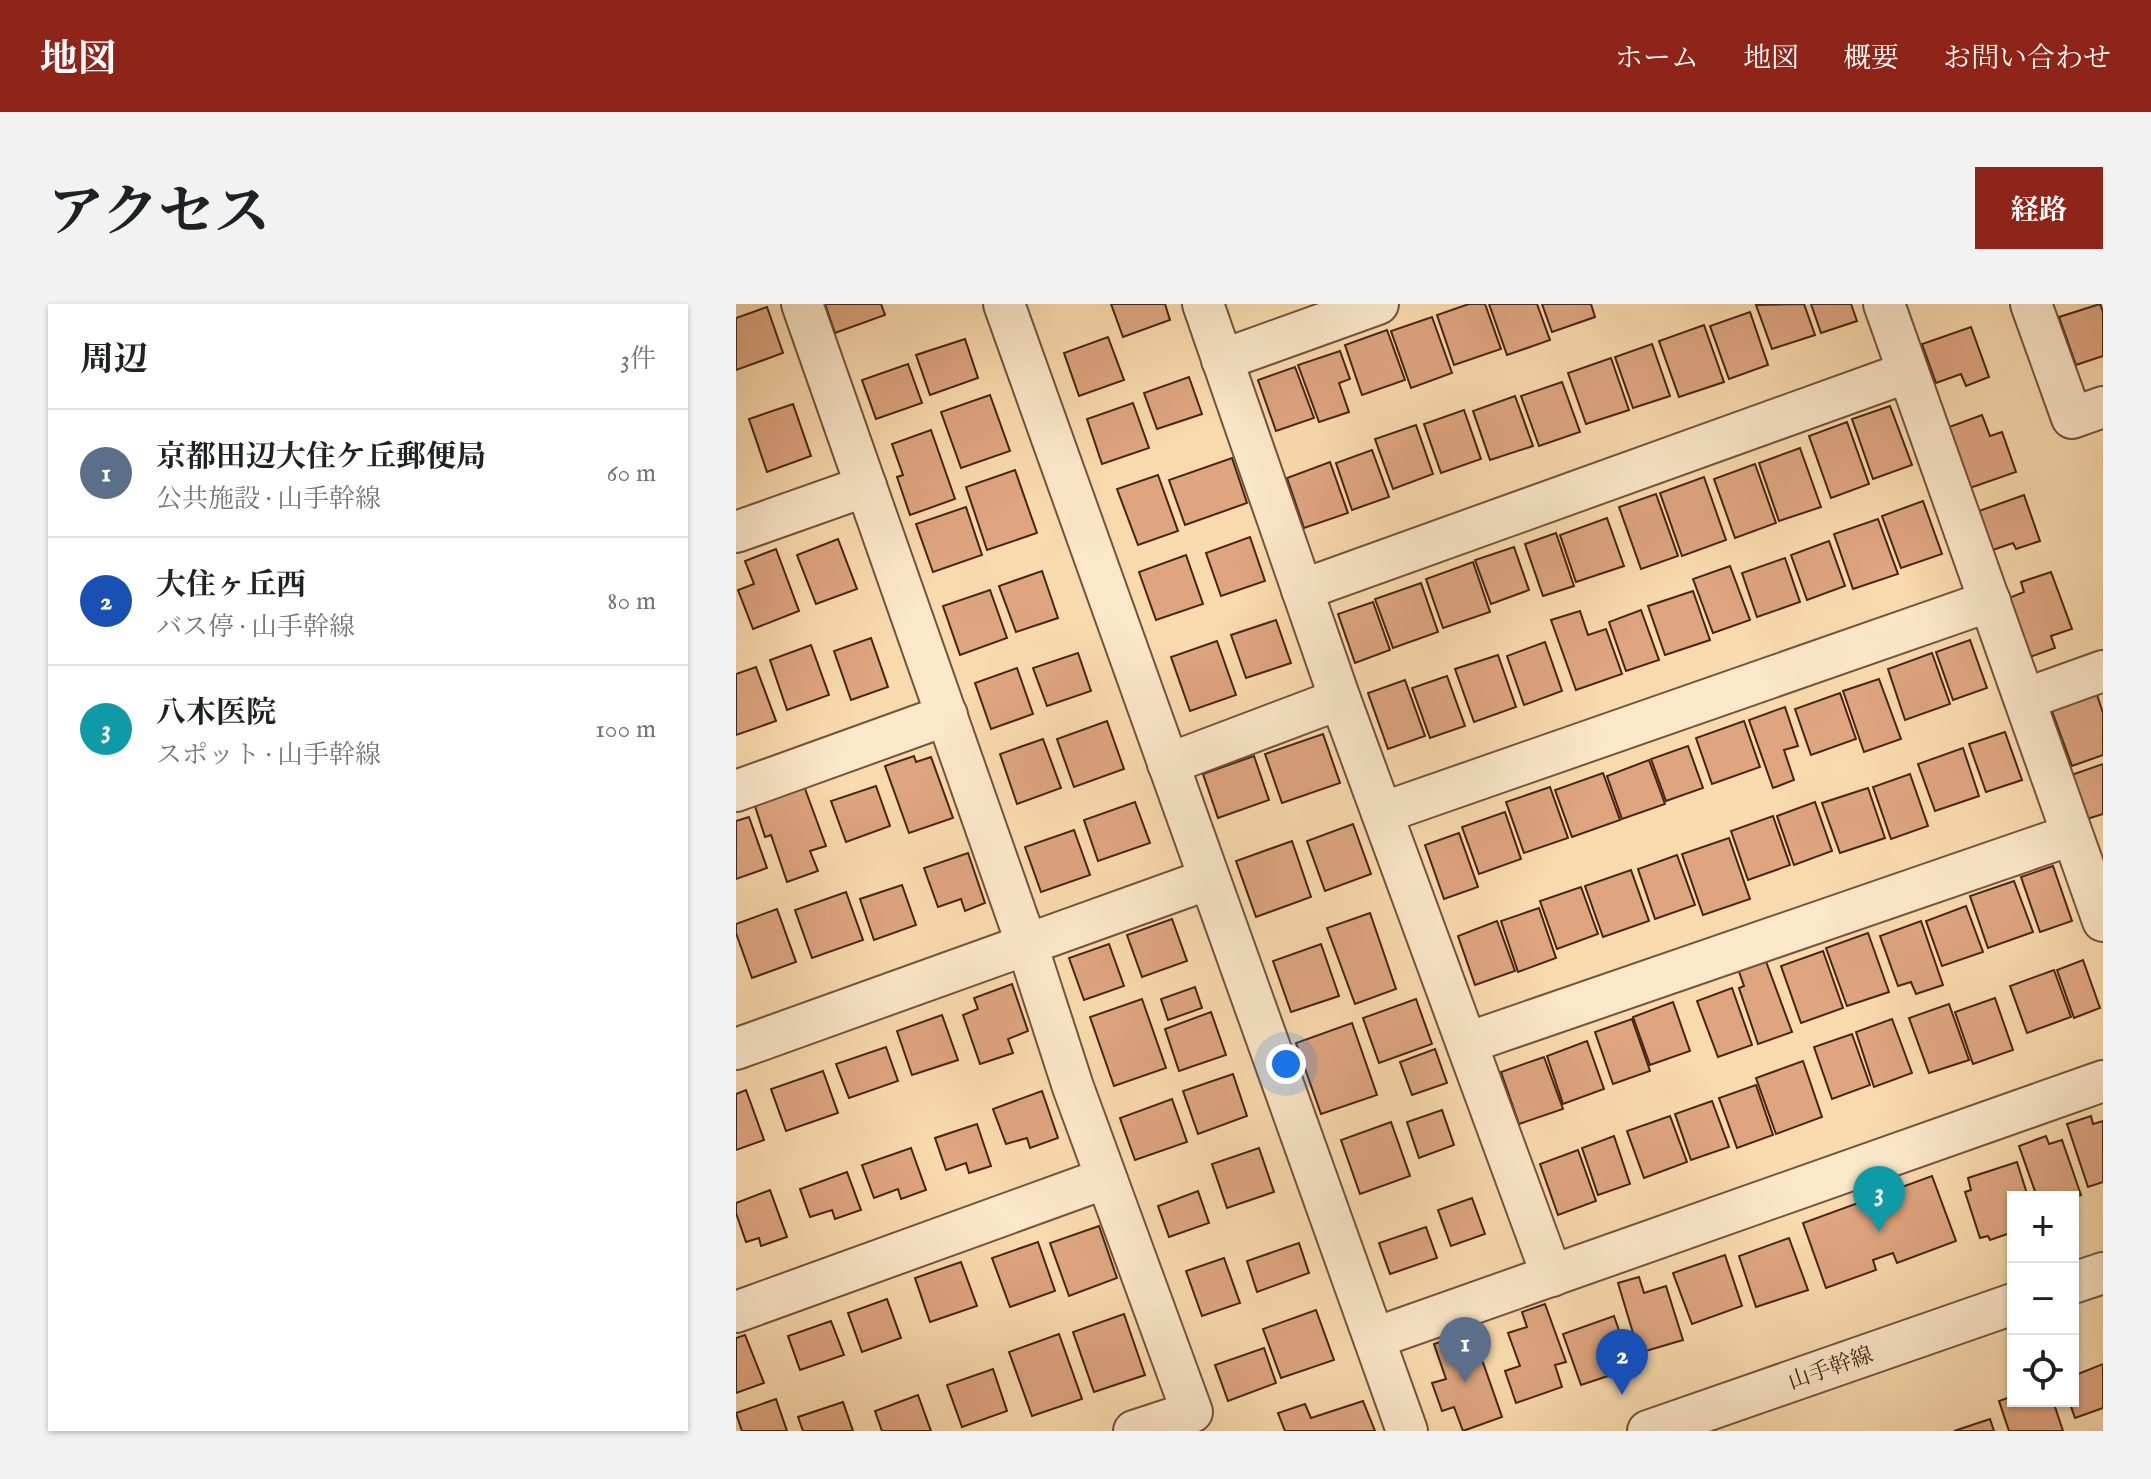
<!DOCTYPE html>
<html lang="ja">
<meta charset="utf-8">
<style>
:root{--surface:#fff;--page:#f2f2f2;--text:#202124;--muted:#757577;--line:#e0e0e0;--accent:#8f2418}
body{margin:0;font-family:"IM FELL English","Noto Serif JP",serif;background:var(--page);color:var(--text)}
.controls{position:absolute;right:24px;bottom:24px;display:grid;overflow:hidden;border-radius:0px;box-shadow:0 2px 6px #0004}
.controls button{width:72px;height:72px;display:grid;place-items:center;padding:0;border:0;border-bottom:2px solid var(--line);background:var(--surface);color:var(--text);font:40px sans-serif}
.you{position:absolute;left:550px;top:760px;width:28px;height:28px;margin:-20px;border:6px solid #fff;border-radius:50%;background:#1a73e8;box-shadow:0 0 0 12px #1a73e833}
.badge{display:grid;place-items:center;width:52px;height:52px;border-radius:50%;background:var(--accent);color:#fff;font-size:26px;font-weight:700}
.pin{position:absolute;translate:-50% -66px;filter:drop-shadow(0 2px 4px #0008)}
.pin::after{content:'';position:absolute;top:42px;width:28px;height:24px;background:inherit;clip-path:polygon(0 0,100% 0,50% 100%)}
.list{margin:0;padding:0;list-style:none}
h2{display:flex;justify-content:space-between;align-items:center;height:104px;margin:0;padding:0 32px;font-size:34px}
h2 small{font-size:26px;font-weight:400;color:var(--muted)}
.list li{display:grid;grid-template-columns:52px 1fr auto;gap:24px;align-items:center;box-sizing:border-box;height:128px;padding:0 32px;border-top:2px solid var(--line)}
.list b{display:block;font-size:30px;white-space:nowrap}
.list p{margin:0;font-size:26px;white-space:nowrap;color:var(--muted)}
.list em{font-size:26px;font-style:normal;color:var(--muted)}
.icon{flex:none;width:44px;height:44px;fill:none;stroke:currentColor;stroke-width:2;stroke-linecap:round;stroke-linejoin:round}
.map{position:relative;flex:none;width:1367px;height:1127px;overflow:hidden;border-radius:0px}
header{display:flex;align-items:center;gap:48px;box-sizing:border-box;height:112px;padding:0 40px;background:var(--accent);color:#fff}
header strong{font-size:38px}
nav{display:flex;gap:44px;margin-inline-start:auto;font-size:28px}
.intro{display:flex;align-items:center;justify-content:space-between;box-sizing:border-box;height:192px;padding:0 48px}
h1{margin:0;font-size:56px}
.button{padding:20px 36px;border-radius:0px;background:var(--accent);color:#fff;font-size:28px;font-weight:700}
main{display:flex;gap:48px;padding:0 48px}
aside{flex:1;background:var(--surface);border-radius:0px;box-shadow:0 2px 6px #0004}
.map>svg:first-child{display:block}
.building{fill:#dea57f;stroke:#472516;stroke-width:2}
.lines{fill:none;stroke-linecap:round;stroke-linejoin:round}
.minor-casing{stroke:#74523c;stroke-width:44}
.minor{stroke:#fbe7c9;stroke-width:40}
.labels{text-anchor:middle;stroke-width:6;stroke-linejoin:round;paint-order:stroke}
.street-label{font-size:22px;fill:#472516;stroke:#fbe7c9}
</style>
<header>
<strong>地図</strong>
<nav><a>ホーム</a><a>地図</a><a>概要</a><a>お問い合わせ</a></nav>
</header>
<div class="intro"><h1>アクセス</h1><a class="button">経路</a></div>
<main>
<aside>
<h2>周辺<small>3件</small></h2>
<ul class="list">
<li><span class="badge" style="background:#5c6f8a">1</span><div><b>京都田辺大住ケ丘郵便局</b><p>公共施設 · 山手幹線</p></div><em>60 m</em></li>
<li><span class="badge" style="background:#1a4fb4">2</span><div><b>大住ヶ丘西</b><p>バス停 · 山手幹線</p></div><em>80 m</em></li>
<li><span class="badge" style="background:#0f9aa8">3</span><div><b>八木医院</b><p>スポット · 山手幹線</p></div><em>100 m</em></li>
</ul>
</aside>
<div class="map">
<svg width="1367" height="1127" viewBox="0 0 1367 1127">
<rect width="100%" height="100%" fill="#f9daac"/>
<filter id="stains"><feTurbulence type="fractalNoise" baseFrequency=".0025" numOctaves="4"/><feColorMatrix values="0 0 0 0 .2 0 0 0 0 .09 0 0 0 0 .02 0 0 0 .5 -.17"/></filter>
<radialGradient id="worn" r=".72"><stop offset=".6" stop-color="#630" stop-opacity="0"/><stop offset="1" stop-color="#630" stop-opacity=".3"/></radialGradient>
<g class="building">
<polygon points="89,0 145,0 149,11 99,29"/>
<polygon points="375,0 429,0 434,16 387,33"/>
<polygon points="733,0 749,0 765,45 718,61 701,11"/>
<polygon points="753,0 801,0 814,36 771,51"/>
<polygon points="806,0 855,0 859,13 816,28"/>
<polygon points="1068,0 1079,31 1036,45 1020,1"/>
<polygon points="1075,0 1115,0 1121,17 1085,29"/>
<polygon points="1364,0 1367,8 1367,52 1340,61 1323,13"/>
<polygon points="31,3 47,49 0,66 0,14"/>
<polygon points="1014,8 1032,61 993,75 974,22"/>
<polygon points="696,13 716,69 675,84 655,27"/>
<polygon points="968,21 988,78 943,93 923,37"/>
<polygon points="1235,23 1253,73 1230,82 1225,70 1200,79 1186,40"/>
<polygon points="651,26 669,76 626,91 609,41"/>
<polygon points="372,33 388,76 343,92 328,49"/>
<polygon points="229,35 242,74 194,91 180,51"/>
<polygon points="916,40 934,92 897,104 879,53"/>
<polygon points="604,47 614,75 603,79 613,108 583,118 562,61"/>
<polygon points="875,54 893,106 850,120 832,69"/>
<polygon points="172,60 186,99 140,115 126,76"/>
<polygon points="559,63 578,114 540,127 522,76"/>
<polygon points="453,73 466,110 421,125 408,89"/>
<polygon points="826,78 844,128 803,142 785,92"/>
<polygon points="254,91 274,147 225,164 205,108"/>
<polygon points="779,92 797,142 754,156 737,107"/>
<polygon points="397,99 413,144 366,160 351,115"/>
<polygon points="57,100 75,152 31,168 13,115"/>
<polygon points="1154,102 1176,161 1137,175 1116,115"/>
<polygon points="728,106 745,155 705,169 688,120"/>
<polygon points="1246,111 1254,132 1266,128 1280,168 1231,185 1217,146 1220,144 1213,123"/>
<polygon points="1111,118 1133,180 1095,194 1073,132"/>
<polygon points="680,121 697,170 657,185 639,135"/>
<polygon points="195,126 219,195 174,211 161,173 167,171 156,140"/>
<polygon points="1064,144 1085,203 1043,217 1023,159"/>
<polygon points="636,146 653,193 616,206 600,159"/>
<polygon points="496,154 511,199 449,221 433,176"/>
<polygon points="594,158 612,209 568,224 551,174"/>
<polygon points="1019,160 1040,219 999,234 978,175"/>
<polygon points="279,166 301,229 251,246 230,183"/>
<polygon points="422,171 442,227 402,241 381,185"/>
<polygon points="968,173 990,236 946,252 924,189"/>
<polygon points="920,190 942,252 905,265 883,203"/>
<polygon points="1288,191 1304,237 1280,245 1277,239 1257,246 1243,207"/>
<polygon points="1187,197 1206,250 1165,264 1146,212"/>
<polygon points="230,203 246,251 197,268 180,220"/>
<polygon points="871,214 888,262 840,278 824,231"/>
<polygon points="1142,215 1162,270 1117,285 1098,230"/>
<polygon points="820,229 838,282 807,292 789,240"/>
<polygon points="514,233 529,277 485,292 470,249"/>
<polygon points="102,235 121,285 80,300 61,251"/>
<polygon points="1093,237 1109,282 1071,296 1055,251"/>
<polygon points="778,243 793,286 755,300 739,256"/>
<polygon points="40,245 63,307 17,325 2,286 18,280 9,257"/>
<polygon points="450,251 467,300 420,316 403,268"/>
<polygon points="1049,254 1064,298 1021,313 1006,269"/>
<polygon points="737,258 754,308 707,324 690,275"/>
<polygon points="994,262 1014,316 977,329 957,275"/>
<polygon points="306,267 322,314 280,328 263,282"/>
<polygon points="1315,268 1336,325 1315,332 1319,344 1294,353 1273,294 1288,288 1285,278"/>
<polygon points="685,279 702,328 657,344 639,295"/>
<polygon points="254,286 271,334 224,351 207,302"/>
<polygon points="957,287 974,336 929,351 912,302"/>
<polygon points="637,298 654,346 619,359 602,310"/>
<polygon points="905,306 923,356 890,367 873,318"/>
<polygon points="844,307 852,331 870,325 886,370 840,386 815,316"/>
<polygon points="540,316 555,359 510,374 495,331"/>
<polygon points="135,334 152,383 115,396 98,347"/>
<polygon points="1234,336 1251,384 1217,396 1200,348"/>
<polygon points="481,337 500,391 454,407 435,353"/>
<polygon points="809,338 826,387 788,401 771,352"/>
<polygon points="75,341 93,391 51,406 34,356"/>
<polygon points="342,349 355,387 311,402 297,364"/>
<polygon points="1196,349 1214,400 1169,416 1152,365"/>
<polygon points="762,351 780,403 738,418 719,365"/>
<polygon points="20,363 40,417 0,431 0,370"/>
<polygon points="281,364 297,410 255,425 239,379"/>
<polygon points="711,372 729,422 694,434 676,384"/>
<polygon points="1143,375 1165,435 1128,448 1107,387"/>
<polygon points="669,376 689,432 652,445 632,389"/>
<polygon points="1104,389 1120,435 1075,451 1059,405"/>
<polygon points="1361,391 1367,409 1367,451 1336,462 1316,407"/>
<polygon points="1049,403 1062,442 1048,446 1058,476 1037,484 1013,416"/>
<polygon points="371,417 388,465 338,483 321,435"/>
<polygon points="1008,417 1024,463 976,480 960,434"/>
<polygon points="1269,428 1286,476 1250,488 1233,440"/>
<polygon points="587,430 604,479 546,499 529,450"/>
<polygon points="307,435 325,484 281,500 264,450"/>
<polygon points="952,442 967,484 930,497 915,455"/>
<polygon points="1227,444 1243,492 1199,507 1182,460"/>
<polygon points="178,452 180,458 195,453 217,514 173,529 149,462"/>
<polygon points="518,452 533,496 482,514 467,470"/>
<polygon points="913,456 929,500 886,515 871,472"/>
<polygon points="1367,460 1367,510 1351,515 1335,471"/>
<polygon points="867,469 884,516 836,533 819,486"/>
<polygon points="1174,470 1192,522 1155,535 1137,483"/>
<polygon points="68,482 90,542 74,547 82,567 51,578 35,531 29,533 18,499"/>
<polygon points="140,482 154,522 110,538 95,497"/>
<polygon points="814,483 832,534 788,549 770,498"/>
<polygon points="1132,484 1149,534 1104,549 1086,499"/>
<polygon points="399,498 414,539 362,557 348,516"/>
<polygon points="1079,498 1096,547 1058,561 1041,512"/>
<polygon points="769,508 785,555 743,570 726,523"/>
<polygon points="1037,512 1054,561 1012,576 995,527"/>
<polygon points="13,513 31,564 0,575 0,517"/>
<polygon points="617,520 635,570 589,587 571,537"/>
<polygon points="338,526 354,571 305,588 289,543"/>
<polygon points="723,529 742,583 708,595 689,541"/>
<polygon points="993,534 1014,595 967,611 946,550"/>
<polygon points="556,537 575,593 520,613 500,557"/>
<polygon points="232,549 249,599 229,607 225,595 202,603 188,564"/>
<polygon points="941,551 959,601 919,615 902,565"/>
<polygon points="1317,562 1336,617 1304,628 1285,573"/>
<polygon points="895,566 913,617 867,633 849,582"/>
<polygon points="1278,577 1297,628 1252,644 1234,592"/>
<polygon points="166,581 180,621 138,636 124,595"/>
<polygon points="845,583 862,630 821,645 804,597"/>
<polygon points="110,588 127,636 76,654 59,606"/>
<polygon points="1230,602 1247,648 1206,662 1190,617"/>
<polygon points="803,604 820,654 782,668 765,617"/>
<polygon points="41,605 60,658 16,674 0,629 0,620"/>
<polygon points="634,609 660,685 619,700 591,624"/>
<polygon points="436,615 451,657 406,673 391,631"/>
<polygon points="761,617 779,667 739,681 722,632"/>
<polygon points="1185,617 1207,681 1180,690 1175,678 1162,682 1144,632"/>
<polygon points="1132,629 1153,688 1111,702 1090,644"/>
<polygon points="373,640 388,682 348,696 333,654"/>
<polygon points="585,640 603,692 555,708 537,657"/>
<polygon points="1087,647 1107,704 1065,719 1045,662"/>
<polygon points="1028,652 1056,728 1022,740 1003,684 1008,682 1001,662"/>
<polygon points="1347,656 1364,704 1338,714 1321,666"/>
<polygon points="1318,666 1335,713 1291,729 1274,682"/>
<polygon points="276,680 292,727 272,735 277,749 244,760 227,711 242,705 238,694"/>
<polygon points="459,683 466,704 432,716 425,695"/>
<polygon points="996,684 1016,741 982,753 961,697"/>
<polygon points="1259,694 1277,746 1237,760 1219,708"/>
<polygon points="406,695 430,764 378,782 354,713"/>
<polygon points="680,695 696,740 643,759 627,714"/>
<polygon points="937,698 954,747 914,761 897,713"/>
<polygon points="1213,700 1233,756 1193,769 1173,714"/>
<polygon points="475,708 490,751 443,767 429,725"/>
<polygon points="206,711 222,756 176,771 161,727"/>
<polygon points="896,715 914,767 877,780 859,728"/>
<polygon points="1156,715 1176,769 1138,783 1120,728"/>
<polygon points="616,719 641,791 585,810 560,739"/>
<polygon points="1116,730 1134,781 1096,795 1078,743"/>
<polygon points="851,737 868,785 827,800 811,752"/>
<polygon points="150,743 162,777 113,794 100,760"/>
<polygon points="699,745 711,779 676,791 664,758"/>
<polygon points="808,753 827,805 783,820 765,768"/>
<polygon points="1067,757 1086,813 1040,830 1020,774"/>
<polygon points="87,767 102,809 50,827 35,785"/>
<polygon points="497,770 511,812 462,830 447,787"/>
<polygon points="1020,781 1037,831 1001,844 983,794"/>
<polygon points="10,786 28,836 0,846 0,790"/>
<polygon points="306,787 322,834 294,844 291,834 270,840 257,805"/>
<polygon points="436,795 451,838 399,856 384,814"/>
<polygon points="976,797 993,843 955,856 939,810"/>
<polygon points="706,806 718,841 683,854 671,818"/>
<polygon points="934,812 951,858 908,874 891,827"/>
<polygon points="1355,812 1357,820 1367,817 1367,878 1352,883 1331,820"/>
<polygon points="655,818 674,872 624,890 605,836"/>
<polygon points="241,820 255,862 233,869 230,859 210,866 199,834"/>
<polygon points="878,832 894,880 862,891 846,844"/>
<polygon points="1310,832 1313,840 1326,836 1345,891 1337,893 1301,893 1283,842"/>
<polygon points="175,844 190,886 165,895 162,885 138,894 126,861"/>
<polygon points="523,844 538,888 491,904 476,860"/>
<polygon points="842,846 860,897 822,911 804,860"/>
<polygon points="1281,858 1292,893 1277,893 1277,928 1254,936 1252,932 1244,934 1229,888 1235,886 1232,874"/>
<polygon points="111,868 125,906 99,915 96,906 74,913 64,885"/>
<polygon points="1196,872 1220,937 1161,959 1157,949 1137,956 1140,966 1090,984 1067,919"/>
<polygon points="34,886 51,933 25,942 23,934 10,938 0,909 0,899"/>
<polygon points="462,887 473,919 433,933 422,902"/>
<polygon points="736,894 749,930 715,942 702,906"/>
<polygon points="363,922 381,974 333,992 314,939"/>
<polygon points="690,923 701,954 654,970 643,939"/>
<polygon points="1053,934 1072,986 1020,1003 1003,952"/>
<polygon points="302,938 319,987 274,1003 256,954"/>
<polygon points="563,939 573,969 521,988 511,957"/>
<polygon points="989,951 1006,1002 956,1020 937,969"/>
<polygon points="488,954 504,999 466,1012 450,967"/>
<polygon points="225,958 241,1002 194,1018 179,974"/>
<polygon points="903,973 908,989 930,982 947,1036 903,1049 882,979"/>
<polygon points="151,995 165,1034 126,1048 112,1009"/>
<polygon points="809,1000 830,1058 819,1061 826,1083 780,1099 769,1067 784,1062 772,1029 791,1023 786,1008"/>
<polygon points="580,1006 598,1056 545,1074 527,1025"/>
<polygon points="388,1010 409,1071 358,1088 337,1028"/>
<polygon points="878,1012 896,1064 845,1081 827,1030"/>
<polygon points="95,1017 108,1051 64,1066 52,1032"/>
<polygon points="736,1027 766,1113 727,1127 718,1103 706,1107 696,1079 710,1075 698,1040"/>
<polygon points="323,1030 346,1095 296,1112 273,1048"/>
<polygon points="9,1031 28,1079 0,1089 0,1034"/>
<polygon points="528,1044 540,1079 492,1097 479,1061"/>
<polygon points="1367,1060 1367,1104 1339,1114 1333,1097 1337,1097 1337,1072"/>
<polygon points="257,1065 271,1107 226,1123 211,1081"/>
<polygon points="182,1091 195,1127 146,1127 139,1107"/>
<polygon points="1277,1092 1277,1097 1317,1097 1327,1127 1273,1127 1263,1097"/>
<polygon points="40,1095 51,1127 6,1127 0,1109"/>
<polygon points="627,1097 639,1127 549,1127 542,1109 569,1100 575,1114"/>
<polygon points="107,1098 117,1127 67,1127 62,1113"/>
<polygon points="1254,1115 1258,1127 1218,1127"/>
</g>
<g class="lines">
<g class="minor-casing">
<g id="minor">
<polyline points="66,0 291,641 337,783 456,1108 398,1127"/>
<polyline points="268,0 671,1127"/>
<polyline points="467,0 604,395 816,972"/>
<polyline points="1148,0 1367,617"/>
<polyline points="1295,0 1336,114 1367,103"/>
<polyline points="486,56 642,0"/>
<polyline points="0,228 130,182"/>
<polyline points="566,286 1172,68"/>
<polyline points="1289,395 1367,367"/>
<polyline points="432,460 604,395"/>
<polyline points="0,487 211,411"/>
<polyline points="646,509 1254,297"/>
<polyline points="731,739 1335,531"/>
<polyline points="0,745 473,575"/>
<polyline points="1337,979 1367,969"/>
<polyline points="0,1008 370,874"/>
<polyline points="639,1034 1367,777"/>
<polyline points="912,1127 1277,1000"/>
</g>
</g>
<use href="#minor" class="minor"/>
</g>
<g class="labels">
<g class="street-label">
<text transform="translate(1094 1063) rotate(-19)" y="8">山手幹線</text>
</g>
</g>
<rect width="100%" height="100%" filter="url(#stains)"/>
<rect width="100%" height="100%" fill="url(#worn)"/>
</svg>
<div class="controls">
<button>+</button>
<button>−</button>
<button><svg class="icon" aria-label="locate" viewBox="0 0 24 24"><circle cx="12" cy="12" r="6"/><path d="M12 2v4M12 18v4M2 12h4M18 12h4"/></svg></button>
</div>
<div class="you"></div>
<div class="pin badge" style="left:729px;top:1079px;background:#5c6f8a">1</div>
<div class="pin badge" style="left:886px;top:1091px;background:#1a4fb4">2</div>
<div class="pin badge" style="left:1143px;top:928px;background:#0f9aa8">3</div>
</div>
</main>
